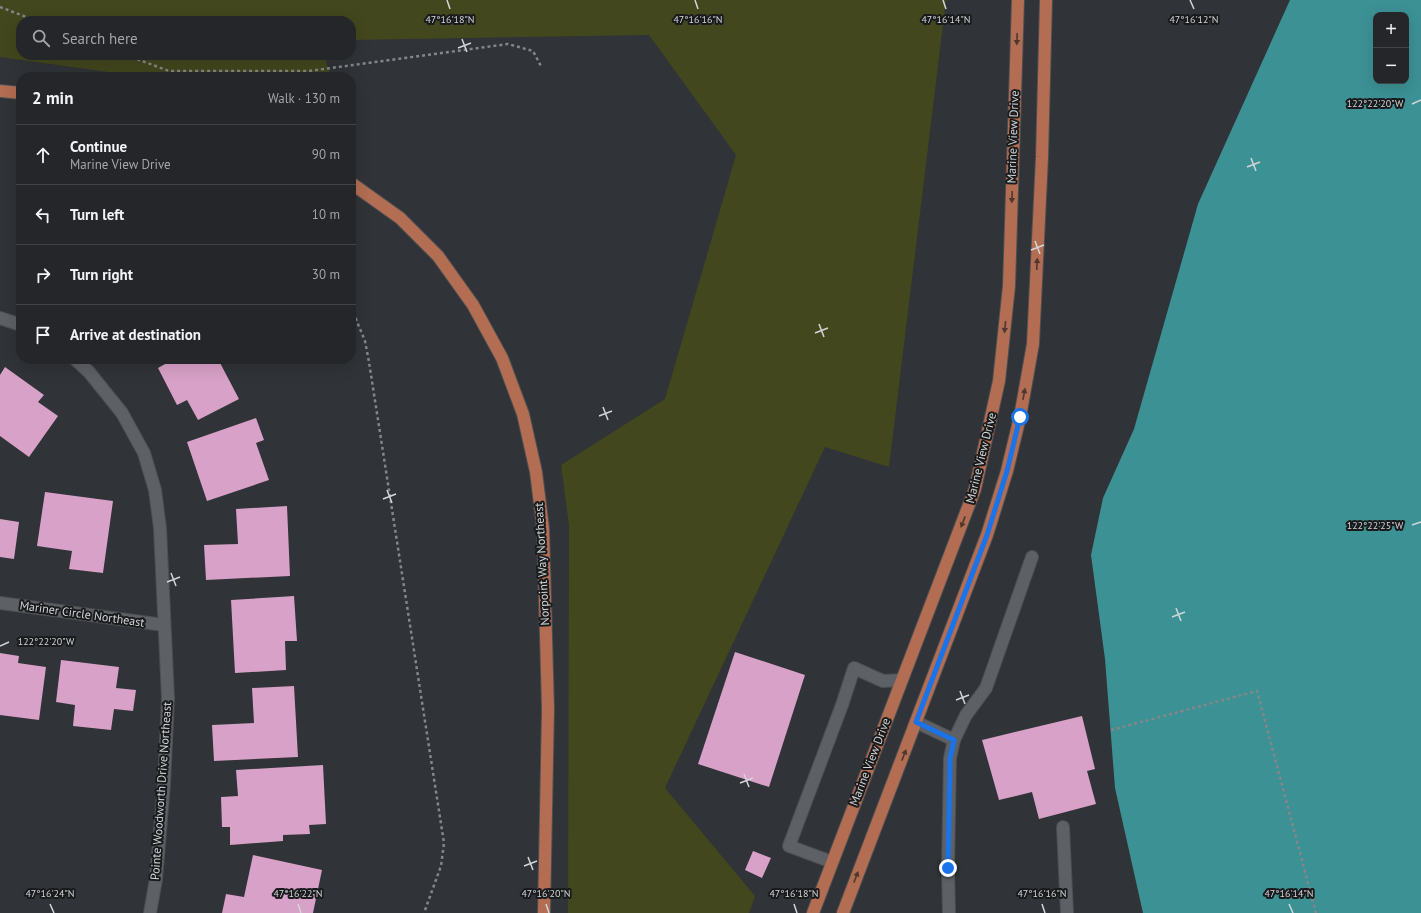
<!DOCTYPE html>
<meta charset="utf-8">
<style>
:root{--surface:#242629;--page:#2c2e31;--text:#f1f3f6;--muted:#a3a5a8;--line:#414346}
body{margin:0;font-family:"PT Sans",sans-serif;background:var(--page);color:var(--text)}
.controls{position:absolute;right:12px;top:12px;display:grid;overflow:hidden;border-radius:8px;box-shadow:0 4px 16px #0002}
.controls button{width:36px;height:36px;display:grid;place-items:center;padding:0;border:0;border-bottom:1px solid var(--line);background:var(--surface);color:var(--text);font:20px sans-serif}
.stop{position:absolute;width:12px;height:12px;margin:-9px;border:3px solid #1a73e8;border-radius:50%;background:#fff}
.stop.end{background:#1a73e8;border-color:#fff;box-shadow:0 1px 4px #0008}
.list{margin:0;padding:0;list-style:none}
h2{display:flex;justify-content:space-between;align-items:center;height:52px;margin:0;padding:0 16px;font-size:17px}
h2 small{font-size:13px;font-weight:400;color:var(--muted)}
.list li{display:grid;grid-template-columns:26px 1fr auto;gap:12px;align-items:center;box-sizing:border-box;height:60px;padding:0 16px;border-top:1px solid var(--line)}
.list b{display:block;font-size:15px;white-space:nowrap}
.list p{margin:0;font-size:13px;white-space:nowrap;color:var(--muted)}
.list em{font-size:13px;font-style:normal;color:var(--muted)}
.icon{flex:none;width:22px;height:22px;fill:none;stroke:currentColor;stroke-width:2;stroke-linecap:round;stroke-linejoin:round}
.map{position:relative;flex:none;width:1421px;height:913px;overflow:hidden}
.search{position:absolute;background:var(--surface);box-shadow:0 4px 16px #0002;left:16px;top:16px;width:340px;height:44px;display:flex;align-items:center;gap:10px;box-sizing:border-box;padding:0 14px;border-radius:16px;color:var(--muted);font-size:15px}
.panel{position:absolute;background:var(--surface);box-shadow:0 4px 16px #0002;left:16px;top:72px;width:340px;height:292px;border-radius:16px}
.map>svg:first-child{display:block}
.green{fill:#43471d}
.water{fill:#3c9194;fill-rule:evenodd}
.building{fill:#d8a1c7}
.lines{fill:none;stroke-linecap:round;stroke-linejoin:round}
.minor-casing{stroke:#4c4e52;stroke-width:14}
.major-casing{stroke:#4c4e52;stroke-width:14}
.path{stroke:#84868a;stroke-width:2.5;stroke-dasharray:3 3;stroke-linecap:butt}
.minor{stroke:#5d6065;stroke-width:12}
.major{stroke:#b26d52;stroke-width:12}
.oneway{fill:#4f372f}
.route{stroke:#1a73e8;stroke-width:5}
.ticks{fill:none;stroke:#d3d5d8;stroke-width:1.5}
.labels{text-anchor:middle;stroke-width:4;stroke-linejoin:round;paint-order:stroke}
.street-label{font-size:12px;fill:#d3d5d8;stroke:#191a1c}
.ticks-label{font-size:10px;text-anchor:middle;fill:#d3d5d8;stroke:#191a1c;stroke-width:4;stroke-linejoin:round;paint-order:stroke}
</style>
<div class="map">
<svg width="1421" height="913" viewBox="0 0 1421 913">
<rect width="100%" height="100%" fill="#303337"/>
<polygon class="green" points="0,0 946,0 889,467 825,447 665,788 755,896 749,913 568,913 569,525 561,465 665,399 736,155 649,35 351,40 351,21 21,21 21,55 324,55 331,77 145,77 0,57"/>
<path class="water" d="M 1290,0 L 1421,0 L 1421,913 L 1143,913 L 1115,788 L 1105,659 L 1091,555 L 1103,498 L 1134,429 L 1198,204 ZM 1376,15 L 1406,15 L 1406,81 L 1376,81 Z"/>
<g class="building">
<polygon points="174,359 218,359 239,399 198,420 187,400 177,405 158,368"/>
<polygon points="5,367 44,395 38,402 58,416 29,457 0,436 0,375"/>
<polygon points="256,418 264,440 256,443 269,480 207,501 187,442"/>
<polygon points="45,492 113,501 103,573 69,569 72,551 37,546"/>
<polygon points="287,506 290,576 206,580 204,545 238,544 236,509"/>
<polygon points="0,519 19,522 14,559 0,557"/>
<polygon points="294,596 297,641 285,641 286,670 235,673 231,600"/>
<polygon points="735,652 805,675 769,787 698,764"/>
<polygon points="0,653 19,656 18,663 46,667 39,720 0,715"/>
<polygon points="61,660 119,667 116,688 136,690 133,711 114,709 111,730 73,726 75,705 56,702"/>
<polygon points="294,686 298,757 214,761 212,725 254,723 252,688"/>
<polygon points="1082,716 1095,769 1087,771 1096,804 1039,819 1032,792 999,800 982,740"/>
<polygon points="323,765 326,824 309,825 310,834 283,835 283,841 230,845 230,827 222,827 221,797 238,796 236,770"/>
<polygon points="753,851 771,858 762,878 745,870"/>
<polygon points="253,855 322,870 313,913 222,913 226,894 244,897"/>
</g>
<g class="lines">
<g class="minor-casing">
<g id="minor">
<polyline points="0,318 21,325"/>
<polyline points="75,359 89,372 122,413 144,453 155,490 160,528 168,698 164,784 156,879 150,913"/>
<polyline points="0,603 164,625"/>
<polyline points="916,722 954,740"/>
<polyline points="1063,827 1067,913"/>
<polyline points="832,862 789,846 842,705 854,668 883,681 902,680"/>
<polyline points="949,913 948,868 950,758 954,740 966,715 986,688 1032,557"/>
</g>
</g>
<g class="major-casing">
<g id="major">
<polyline points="0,91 21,93"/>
<polyline points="351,183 400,218 438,256 473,305 502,358 523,414 536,472 543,528 548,709 544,913"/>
<polyline points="813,913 975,489 999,381 1009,286 1018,0"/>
<polyline points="843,913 987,535 1007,471 1020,417 1033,344 1042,157 1046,0"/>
</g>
</g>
<g class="path">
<polyline points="0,7 37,21"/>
<polyline points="126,55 169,71 309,71 508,44 533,51 542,68"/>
<polyline points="351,307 365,341 369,362 444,843 441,866 424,913"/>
<polyline points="1111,730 1257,691 1316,913"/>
</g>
<use href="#minor" class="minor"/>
<use href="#major" class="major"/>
</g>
<defs><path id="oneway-solid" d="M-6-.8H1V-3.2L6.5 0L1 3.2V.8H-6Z"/></defs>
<g class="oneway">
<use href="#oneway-solid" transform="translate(1017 39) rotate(92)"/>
<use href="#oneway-solid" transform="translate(1012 197) rotate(92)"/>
<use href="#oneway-solid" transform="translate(1037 264) rotate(-87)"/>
<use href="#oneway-solid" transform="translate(1005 327) rotate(96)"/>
<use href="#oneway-solid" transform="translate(1024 394) rotate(-80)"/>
<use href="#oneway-solid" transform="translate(963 522) rotate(111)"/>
<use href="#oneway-solid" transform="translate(904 755) rotate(-69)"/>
<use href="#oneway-solid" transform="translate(856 877) rotate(-69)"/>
</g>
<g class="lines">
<polyline class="route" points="948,868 950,758 954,740 916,722 987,535 1007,471 1020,417"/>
</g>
<path class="ticks" d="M 447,0 L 450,9M 695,0 L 698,9M 943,0 L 946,9M 1190,0 L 1194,9M 462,39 L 467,52M 458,48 L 471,43M 1412,104 L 1421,100M 1251,158 L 1256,171M 1247,167 L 1260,162M 1035,241 L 1040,254M 1031,250 L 1044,245M 819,324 L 824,337M 815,333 L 828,328M 603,407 L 608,420M 599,416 L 612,411M 387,490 L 392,503M 383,499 L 396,494M 1412,525 L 1421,522M 171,573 L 176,586M 167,582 L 180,577M 1176,608 L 1181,621M 1172,617 L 1185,612M 0,646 L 9,642M 960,691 L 965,704M 956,700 L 969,695M 744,774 L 749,787M 740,783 L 753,778M 528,857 L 533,870M 524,866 L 537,861M 50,904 L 54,913M 298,904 L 301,913M 546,904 L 549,913M 794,904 L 797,913M 1042,904 L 1045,913M 1289,904 L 1293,913"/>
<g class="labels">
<g class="street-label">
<text transform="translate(1013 137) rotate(-88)" y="4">Marine View Drive</text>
<text transform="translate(981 458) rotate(-76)" y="4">Marine View Drive</text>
<text transform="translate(542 564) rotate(-93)" y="4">Norpoint Way Northeast</text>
<text transform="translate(82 614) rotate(8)" y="4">Mariner Circle Northeast</text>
<text transform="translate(870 762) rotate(-69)" y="4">Marine View Drive</text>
<text transform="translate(161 791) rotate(-86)" y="4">Pointe Woodworth Drive Northeast</text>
</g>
</g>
<g class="ticks-label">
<text x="450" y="23">47°16'18"N</text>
<text x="698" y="23">47°16'16"N</text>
<text x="946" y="23">47°16'14"N</text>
<text x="1194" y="23">47°16'12"N</text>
<text x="1375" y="107">122°22'20"W</text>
<text x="1375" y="529">122°22'25"W</text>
<text x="46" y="645">122°22'20"W</text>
<text x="50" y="897">47°16'24"N</text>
<text x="298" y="897">47°16'22"N</text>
<text x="546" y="897">47°16'20"N</text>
<text x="794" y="897">47°16'18"N</text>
<text x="1042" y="897">47°16'16"N</text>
<text x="1289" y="897">47°16'14"N</text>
</g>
</svg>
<div class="controls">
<button>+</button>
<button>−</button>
</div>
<div class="stop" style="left:1020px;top:417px"></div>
<div class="stop end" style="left:948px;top:868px"></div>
<div class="search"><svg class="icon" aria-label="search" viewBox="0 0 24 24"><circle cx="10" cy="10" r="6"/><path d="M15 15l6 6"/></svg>Search here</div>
<section class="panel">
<h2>2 min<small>Walk · 130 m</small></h2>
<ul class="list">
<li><svg class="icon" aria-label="ahead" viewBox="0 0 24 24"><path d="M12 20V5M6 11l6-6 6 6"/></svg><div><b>Continue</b><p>Marine View Drive</p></div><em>90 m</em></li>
<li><svg class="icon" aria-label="left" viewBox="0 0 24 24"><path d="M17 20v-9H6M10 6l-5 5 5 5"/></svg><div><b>Turn left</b></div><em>10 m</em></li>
<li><svg class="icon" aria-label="right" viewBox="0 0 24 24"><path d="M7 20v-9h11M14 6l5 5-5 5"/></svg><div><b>Turn right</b></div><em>30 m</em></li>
<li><svg class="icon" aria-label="arrive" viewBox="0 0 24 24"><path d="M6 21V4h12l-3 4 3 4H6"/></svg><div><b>Arrive at destination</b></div></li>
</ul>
</section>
</div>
